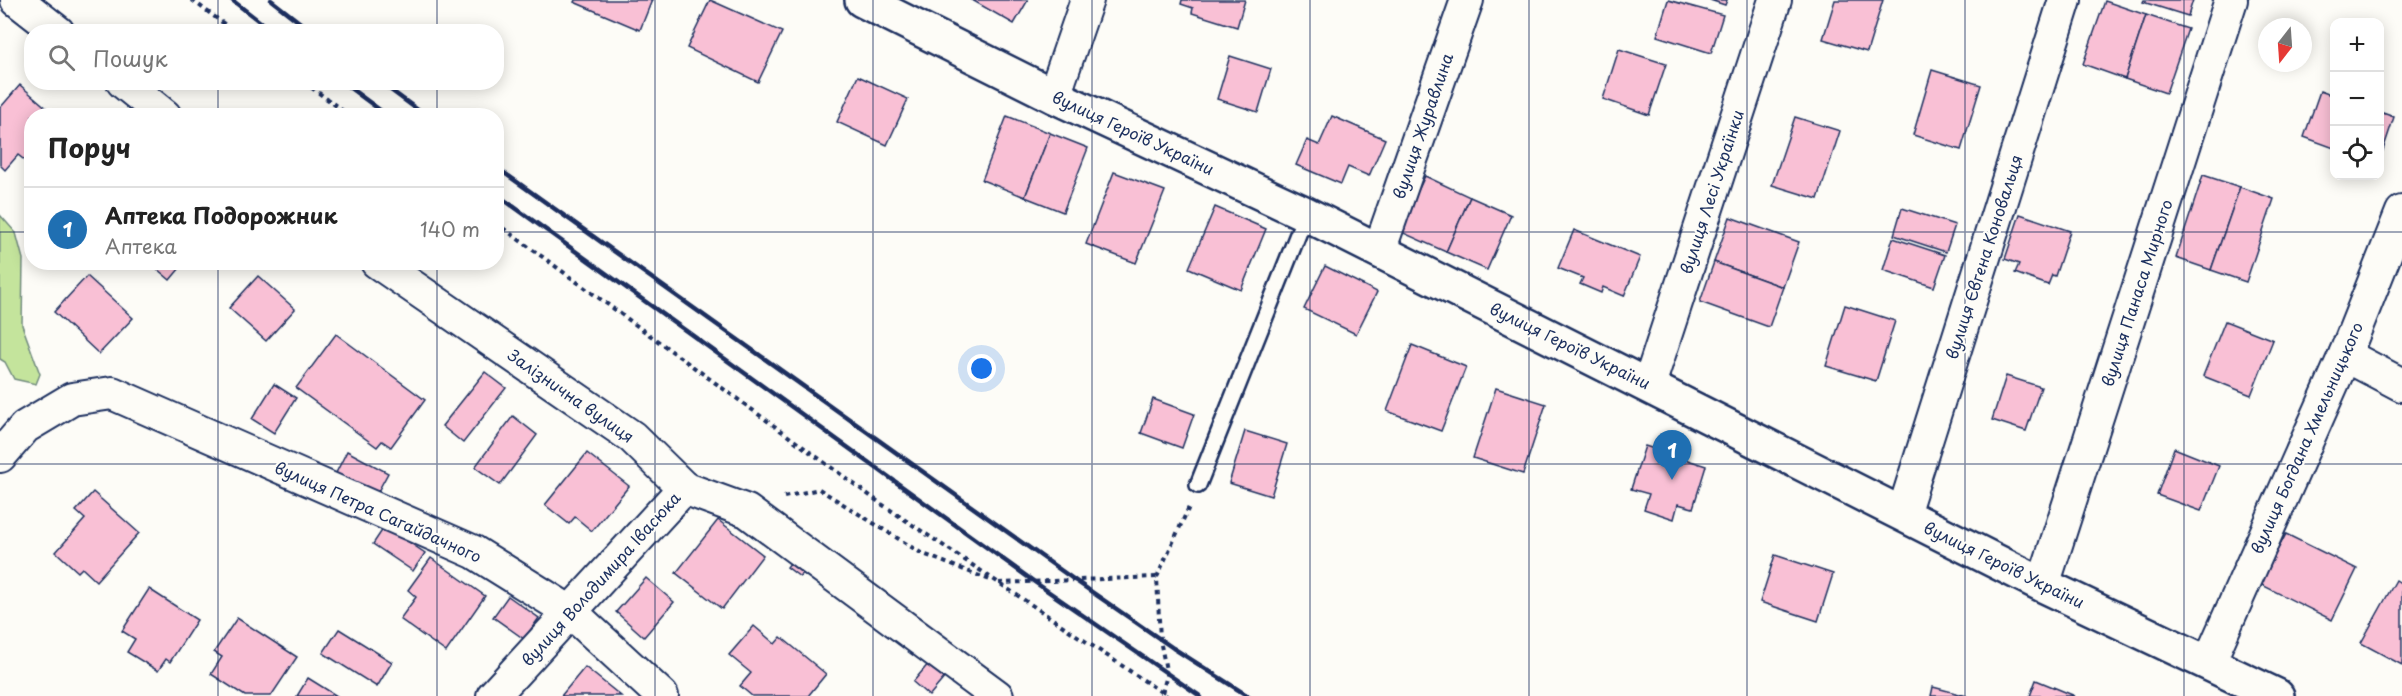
<!DOCTYPE html>
<html lang="uk">
<meta charset="utf-8">
<style>
:root{--surface:#fff;--page:#f6f6f6;--text:#222;--muted:#767676;--line:#e0e0e0;--accent:#1f6fb2}
body{margin:0;font-family:"Playpen Sans",sans-serif;background:var(--page);color:var(--text)}
.controls{position:absolute;right:18px;top:18px;display:grid;overflow:hidden;border-radius:12px;box-shadow:0 3px 15px #0003}
.controls button{width:54px;height:54px;display:grid;place-items:center;padding:0;border:0;border-bottom:2px solid var(--line);background:var(--surface);color:var(--text);font:30px sans-serif}
.compass{position:absolute;left:2258px;top:18px;width:54px;height:54px;border-radius:50%;background:var(--surface);box-shadow:0 3px 15px #0003;rotate:197deg}
.you{position:absolute;left:982px;top:369px;width:21px;height:21px;margin:-15px;border:4px solid #fff;border-radius:50%;background:#1a73e8;box-shadow:0 0 0 9px #1a73e833}
.badge{display:grid;place-items:center;width:39px;height:39px;border-radius:50%;background:var(--accent);color:#fff;font-size:20px;font-weight:700}
.pin{position:absolute;translate:-50% -50px;filter:drop-shadow(0 2px 3px #0008)}
.pin::after{content:'';position:absolute;top:32px;width:21px;height:18px;background:inherit;clip-path:polygon(0 0,100% 0,50% 100%)}
.list{margin:0;padding:0;list-style:none}
h2{display:flex;justify-content:space-between;align-items:center;height:78px;margin:0;padding:0 24px;font-size:26px}
h2 small{font-size:20px;font-weight:400;color:var(--muted)}
.list li{display:grid;grid-template-columns:39px 1fr auto;gap:18px;align-items:center;box-sizing:border-box;height:84px;padding:0 24px;border-top:2px solid var(--line)}
.list b{display:block;font-size:22px;white-space:nowrap}
.list p{margin:0;font-size:20px;white-space:nowrap;color:var(--muted)}
.list em{font-size:20px;font-style:normal;color:var(--muted)}
.icon{flex:none;width:33px;height:33px;fill:none;stroke:currentColor;stroke-width:2;stroke-linecap:round;stroke-linejoin:round}
.map{position:relative;flex:none;width:2402px;height:696px;overflow:hidden}
.search{position:absolute;background:var(--surface);box-shadow:0 3px 15px #0003;left:24px;top:24px;width:480px;height:66px;display:flex;align-items:center;gap:15px;box-sizing:border-box;padding:0 21px;border-radius:24px;color:var(--muted);font-size:22px}
.panel{position:absolute;background:var(--surface);box-shadow:0 3px 15px #0003;left:24px;top:108px;width:480px;height:162px;border-radius:24px}
.map>svg:first-child{display:block}
.green{fill:#c4e49c;stroke:#708a7d;stroke-width:1.5}
.building{fill:#f9c0d5;stroke:#1b2f5e;stroke-width:1.5}
.lines{fill:none;stroke-linecap:round;stroke-linejoin:round}
.service-casing{stroke:#1b2f5e;stroke-width:20}
.minor-casing{stroke:#1b2f5e;stroke-width:36}
.tertiary-casing{stroke:#1b2f5e;stroke-width:38}
.path{stroke:#1b2f5e;stroke-width:4;stroke-dasharray:4.5 4.5;stroke-linecap:butt}
.service{stroke:#fdfcf7;stroke-width:15}
.minor{stroke:#fdfcf7;stroke-width:32}
.tertiary{stroke:#fdfcf7;stroke-width:33}
.rail{stroke:#1b2f5e;stroke-width:4.5}
.grid{fill:none;stroke:#1b2f5e;stroke-width:1.5;stroke-opacity:0.55}
.labels{text-anchor:middle;stroke-width:4.5;stroke-linejoin:round;paint-order:stroke}
.street-label{font-size:16px;fill:#1b2f5e;stroke:#fdfcf7}
</style>
<div class="map">
<svg width="2402" height="696" viewBox="0 0 2402 696">
<rect width="100%" height="100%" fill="#fdfcf7"/>
<filter id="ink" filterUnits="userSpaceOnUse"><feTurbulence type="fractalNoise" baseFrequency=".0167" numOctaves="2"/><feDisplacementMap in="SourceGraphic" scale="12" xChannelSelector="R" yChannelSelector="G"/><feConvolveMatrix kernelMatrix="1 2 1 2 8 2 1 2 1" color-interpolation-filters="sRGB"/></filter>
<g filter="url(#ink)">
<polygon class="green" points="0,215 16,233 23,259 22,325 40,374 36,384 14,379 5,362 0,359"/>
<g class="building">
<polygon points="575,0 652,0 640,30 574,2"/>
<polygon points="710,0 782,32 758,82 687,48"/>
<polygon points="972,0 1028,0 1014,24"/>
<polygon points="1182,0 1245,0 1237,27 1192,13 1193,8 1181,4"/>
<polygon points="1668,0 1723,15 1711,53 1657,36"/>
<polygon points="1710,0 1727,0 1725,5"/>
<polygon points="1835,0 1883,0 1867,52 1823,39"/>
<polygon points="2144,0 2193,0 2188,16 2143,2"/>
<polygon points="2105,1 2146,15 2125,79 2083,64"/>
<polygon points="2146,15 2188,29 2166,93 2125,79"/>
<polygon points="1619,49 1666,64 1649,115 1603,99"/>
<polygon points="1230,56 1271,69 1258,112 1217,99"/>
<polygon points="1932,70 1981,85 1961,150 1913,135"/>
<polygon points="858,76 908,99 887,145 837,122"/>
<polygon points="20,85 56,116 32,116 32,166 18,155 5,170 0,165 0,108"/>
<polygon points="2320,91 2334,96 2334,148 2304,137"/>
<polygon points="2380,112 2394,117 2380,159"/>
<polygon points="1007,116 1050,133 1025,197 982,180"/>
<polygon points="1332,116 1385,139 1369,176 1348,167 1341,184 1296,165 1307,140 1319,145"/>
<polygon points="1795,117 1840,131 1818,199 1772,185"/>
<polygon points="1050,133 1088,148 1063,212 1025,197"/>
<polygon points="1114,172 1165,191 1136,263 1086,244"/>
<polygon points="2203,175 2240,187 2211,270 2176,258"/>
<polygon points="1425,176 1470,197 1446,252 1399,231"/>
<polygon points="2240,187 2274,199 2246,282 2211,270"/>
<polygon points="1470,197 1511,215 1487,270 1446,252"/>
<polygon points="1215,207 1266,229 1241,290 1189,268"/>
<polygon points="1902,208 1955,225 1946,252 1894,235"/>
<polygon points="2020,214 2070,231 2055,276 2052,275 2048,285 2015,273 2019,264 2005,259"/>
<polygon points="1730,217 1799,242 1783,287 1714,262"/>
<polygon points="1574,230 1640,257 1624,296 1603,287 1601,293 1580,284 1583,278 1558,268"/>
<polygon points="1893,238 1945,255 1934,287 1883,270"/>
<polygon points="149,262 185,262 170,280"/>
<polygon points="1714,262 1783,287 1769,327 1700,302"/>
<polygon points="1325,266 1377,292 1356,334 1304,309"/>
<polygon points="87,276 133,318 99,354 54,312"/>
<polygon points="258,276 295,309 266,341 229,308"/>
<polygon points="1845,305 1895,321 1876,381 1826,366"/>
<polygon points="2225,321 2273,340 2251,395 2203,376"/>
<polygon points="336,334 425,400 391,447 382,441 377,447 296,388"/>
<polygon points="1412,345 1466,367 1441,431 1387,411"/>
<polygon points="485,372 506,388 463,443 442,426"/>
<polygon points="2006,376 2041,387 2026,431 1992,420"/>
<polygon points="274,384 296,398 274,433 252,419"/>
<polygon points="1496,388 1546,404 1523,474 1473,458"/>
<polygon points="1153,399 1194,414 1182,448 1141,433"/>
<polygon points="513,416 537,435 500,485 475,467"/>
<polygon points="1245,431 1287,444 1271,496 1229,483"/>
<polygon points="1645,446 1706,466 1693,508 1678,504 1674,519 1644,509 1649,494 1631,489"/>
<polygon points="2174,448 2219,466 2201,511 2157,495"/>
<polygon points="347,451 388,473 376,495 336,473"/>
<polygon points="587,453 629,486 592,531 575,517 569,524 545,505"/>
<polygon points="93,492 139,533 96,581 82,568 78,572 56,552 85,519 76,511"/>
<polygon points="718,520 763,555 722,609 676,573"/>
<polygon points="385,526 425,553 413,571 373,544"/>
<polygon points="2286,534 2357,569 2332,620 2260,584"/>
<polygon points="797,554 810,564 800,577 787,567"/>
<polygon points="1775,555 1833,574 1818,621 1760,602"/>
<polygon points="431,558 485,596 446,652 400,619 416,597 408,590"/>
<polygon points="646,578 674,602 644,637 616,612"/>
<polygon points="2396,580 2402,584 2402,665 2361,643"/>
<polygon points="149,589 197,620 170,662 166,659 158,671 127,652 135,639 122,631"/>
<polygon points="508,596 539,618 524,639 493,617"/>
<polygon points="237,618 297,657 271,696 245,696 211,674 222,657 214,652"/>
<polygon points="754,626 775,644 781,637 826,674 808,696 752,696 740,686 751,673 729,655"/>
<polygon points="339,629 392,662 377,687 323,653"/>
<polygon points="935,656 951,670 929,696 913,682"/>
<polygon points="585,667 621,696 561,696"/>
<polygon points="308,678 337,696 297,696"/>
<polygon points="2036,680 2075,696 2030,696"/>
<polygon points="1933,687 1967,696 1931,696"/>
</g>
<g class="lines">
<g class="service-casing">
<polyline id="service" points="1198,485 1306,214"/>
</g>
<g class="minor-casing">
<g id="minor">
<polyline points="17,0 58,32"/>
<polyline points="123,82 165,116"/>
<polyline points="1054,96 1087,0"/>
<polyline points="1379,251 1467,0"/>
<polyline points="377,262 632,437 684,488 747,511 997,696"/>
<polyline points="2345,355 2402,385"/>
<polyline points="1649,385 1775,0"/>
<polyline points="0,456 25,427 72,399 112,393 474,552 572,613 662,696"/>
<polyline points="1903,514 2065,0"/>
<polyline points="2043,585 2231,0"/>
<polyline points="2209,662 2345,355 2402,212"/>
<polyline points="493,696 684,488"/>
</g>
</g>
<g class="tertiary-casing">
<polyline id="tertiary" points="862,0 1054,96 1306,214 2043,585 2277,696"/>
</g>
<g class="path">
<polyline points="192,0 235,32"/>
<polyline points="304,82 350,116"/>
<polyline points="496,223 880,503 1167,696"/>
<polyline points="784,497 819,489 921,553 990,580"/>
<polyline points="999,583 1157,577"/>
<polyline points="1162,693 1167,675 1160,640 1157,577 1189,507"/>
</g>
<use href="#service" class="service"/>
<use href="#minor" class="minor"/>
<use href="#tertiary" class="tertiary"/>
<g class="rail">
<polyline points="232,0 273,32"/>
<polyline points="271,0 312,32"/>
<polyline points="342,82 388,116"/>
<polyline points="380,82 426,116"/>
<polyline points="496,167 1076,581 1173,648 1248,696"/>
<polyline points="496,194 1036,583 1200,696"/>
</g>
</g>
</g>
<path class="grid" d="M 218,0 L 218,32M 437,0 L 437,32M 655,0 L 655,696M 873,0 L 873,696M 1092,0 L 1092,696M 1310,0 L 1310,696M 1529,0 L 1529,696M 1747,0 L 1747,696M 1965,0 L 1965,696M 2184,0 L 2184,696M 218,82 L 218,116M 437,82 L 437,116M 0,232 L 32,232M 496,232 L 2402,232M 218,262 L 218,696M 437,262 L 437,696M 0,464 L 2402,464"/>
<g class="labels">
<g class="street-label">
<text transform="translate(1423 126) rotate(-71)" y="6">вулиця Журавлина</text>
<text transform="translate(1133 133) rotate(25)" y="6">вулиця Героїв України</text>
<text transform="translate(1712 192) rotate(-72)" y="6">вулиця Лесі Українки</text>
<text transform="translate(1984 257) rotate(-72)" y="6">вулиця Євгена Коновальця</text>
<text transform="translate(2137 293) rotate(-72)" y="6">вулиця Панаса Мирного</text>
<text transform="translate(1570 346) rotate(26)" y="6">вулиця Героїв України</text>
<text transform="translate(571 396) rotate(35)" y="6">Залізнична вулиця</text>
<text transform="translate(2307 438) rotate(-66)" y="6">вулиця Богдана Хмельницького</text>
<text transform="translate(378 512) rotate(24)" y="6">вулиця Петра Сагайдачного</text>
<text transform="translate(2004 565) rotate(26)" y="6">вулиця Героїв України</text>
<text transform="translate(601 579) rotate(-48)" y="6">вулиця Володимира Івасюка</text>
</g>
</g>
</svg>
<div class="controls">
<button>+</button>
<button>−</button>
<button><svg class="icon" aria-label="locate" viewBox="0 0 24 24"><circle cx="12" cy="12" r="6"/><path d="M12 2v4M12 18v4M2 12h4M18 12h4"/></svg></button>
</div>
<svg class="compass" viewBox="-18 -18 36 36"><path d="M0-13l5 13h-10z" fill="#e53935"/><path d="M0 13l5-13h-10z" fill="#767676"/></svg>
<div class="you"></div>
<div class="pin badge" style="left:1672px;top:480px">1</div>
<div class="search"><svg class="icon" aria-label="search" viewBox="0 0 24 24"><circle cx="10" cy="10" r="6"/><path d="M15 15l6 6"/></svg>Пошук</div>
<section class="panel">
<h2>Поруч<small></small></h2>
<ul class="list">
<li><span class="badge">1</span><div><b>Аптека Подорожник</b><p>Аптека</p></div><em>140 m</em></li>
</ul>
</section>
</div>
